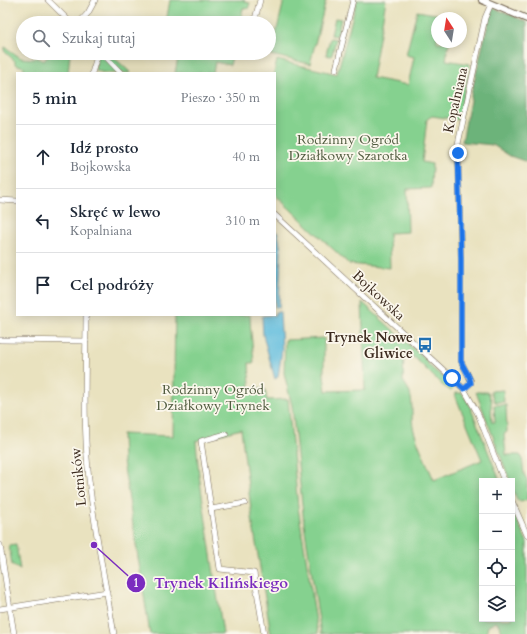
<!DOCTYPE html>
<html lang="pl">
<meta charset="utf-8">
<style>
:root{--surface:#fff;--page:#f6f6f7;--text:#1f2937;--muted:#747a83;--line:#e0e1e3}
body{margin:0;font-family:Cardo,serif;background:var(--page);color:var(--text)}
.controls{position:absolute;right:12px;bottom:12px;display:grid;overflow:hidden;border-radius:0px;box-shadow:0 2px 10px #0003}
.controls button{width:36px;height:36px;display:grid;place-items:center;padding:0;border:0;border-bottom:1px solid var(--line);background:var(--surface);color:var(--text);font:20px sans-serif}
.compass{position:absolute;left:431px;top:12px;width:36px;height:36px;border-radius:50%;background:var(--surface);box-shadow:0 2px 10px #0003;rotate:348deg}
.stop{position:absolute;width:12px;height:12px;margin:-9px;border:3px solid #1a73e8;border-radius:50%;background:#fff}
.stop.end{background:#1a73e8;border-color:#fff;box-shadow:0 1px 4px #0008}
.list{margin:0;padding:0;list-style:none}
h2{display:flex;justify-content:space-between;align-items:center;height:52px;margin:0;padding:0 16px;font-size:17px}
h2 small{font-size:13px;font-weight:400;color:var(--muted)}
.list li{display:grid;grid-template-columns:26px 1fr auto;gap:12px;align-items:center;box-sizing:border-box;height:64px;padding:0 16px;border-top:1px solid var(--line)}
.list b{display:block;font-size:15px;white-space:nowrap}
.list p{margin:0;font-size:13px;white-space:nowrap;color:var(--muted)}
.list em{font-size:13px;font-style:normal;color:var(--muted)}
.icon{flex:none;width:22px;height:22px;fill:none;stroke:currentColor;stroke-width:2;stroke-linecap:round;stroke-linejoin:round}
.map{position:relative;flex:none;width:527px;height:634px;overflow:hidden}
.search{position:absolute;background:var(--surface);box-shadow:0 2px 10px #0003;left:16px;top:16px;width:260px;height:44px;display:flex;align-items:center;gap:10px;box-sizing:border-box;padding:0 14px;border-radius:22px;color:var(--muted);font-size:15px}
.panel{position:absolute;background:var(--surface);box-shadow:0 2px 10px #0003;left:16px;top:72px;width:260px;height:244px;border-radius:0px}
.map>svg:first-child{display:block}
.green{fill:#85d18f;stroke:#607e56}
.forest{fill:#6cb37a;stroke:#546e4c}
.water{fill:#5fbcdd;stroke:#4d737e}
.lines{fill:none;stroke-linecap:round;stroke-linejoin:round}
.minor-casing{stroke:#786a56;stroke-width:6}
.major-casing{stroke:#786a56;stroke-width:8}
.minor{stroke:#fff;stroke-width:5}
.major{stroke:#fff;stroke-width:6}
.route{stroke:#1a73e8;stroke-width:5}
.labels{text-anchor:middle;stroke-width:3.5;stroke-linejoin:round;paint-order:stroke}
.street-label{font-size:14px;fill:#3b2a1e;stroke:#fbf7ec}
.park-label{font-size:14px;fill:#515c40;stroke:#fbf7ec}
.poi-label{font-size:14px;font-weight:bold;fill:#3b2a1e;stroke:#fbf7ec;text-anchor:end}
.leader{fill:none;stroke:#7b2cbf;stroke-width:1.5}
.callout-dot{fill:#7b2cbf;stroke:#fbf7ec;stroke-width:1.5}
.mark-label{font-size:12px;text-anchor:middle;font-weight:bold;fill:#fff}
.callout-label{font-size:15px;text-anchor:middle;font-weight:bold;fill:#7b2cbf;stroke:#fbf7ec;stroke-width:3.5;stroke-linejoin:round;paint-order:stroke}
</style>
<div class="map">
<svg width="527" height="634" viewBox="0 0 527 634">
<rect width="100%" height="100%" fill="#fbf7ec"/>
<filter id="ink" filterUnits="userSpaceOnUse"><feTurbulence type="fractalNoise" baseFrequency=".025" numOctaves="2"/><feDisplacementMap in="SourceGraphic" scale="8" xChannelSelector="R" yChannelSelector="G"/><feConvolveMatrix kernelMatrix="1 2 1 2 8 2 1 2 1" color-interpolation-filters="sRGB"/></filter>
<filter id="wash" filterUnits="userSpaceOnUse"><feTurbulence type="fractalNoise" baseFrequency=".012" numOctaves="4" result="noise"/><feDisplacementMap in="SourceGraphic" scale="16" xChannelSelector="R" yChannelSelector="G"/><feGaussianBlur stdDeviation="0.9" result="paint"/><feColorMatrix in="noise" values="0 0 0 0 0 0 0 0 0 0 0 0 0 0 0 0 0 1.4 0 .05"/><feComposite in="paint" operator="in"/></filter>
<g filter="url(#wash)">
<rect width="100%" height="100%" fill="#e9e2bf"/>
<g class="green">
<polygon points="170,0 245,0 245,2 250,3 248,9 243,8 240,23 166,23"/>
<polygon points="284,0 326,0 310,64 271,55"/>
<polygon points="357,0 386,0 372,78 408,85 414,57 406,55 417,11 454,17 437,18 437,42 449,42 446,60 470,64 459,120 432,116 427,119 422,162 432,164 431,188 407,189 408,232 389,233 390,268 349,264 275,195 274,73 277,60 337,74"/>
<polygon points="335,18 341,19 337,36 331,35"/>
<polygon points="330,38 336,39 332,55 330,56 326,55"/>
<polygon points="5,47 21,58 34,59 36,57 44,61 50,53 70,53 68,73 24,73 24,67 15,64 15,61 4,51"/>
<polygon points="98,53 109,53 131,73 104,73 95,70"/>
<polygon points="179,53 233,53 230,65 215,62 213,73 175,73"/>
<path d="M 362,302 L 425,359 C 431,371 444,376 454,385 L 454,388 L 451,391 L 442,385 L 415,358 L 410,356 L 404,356 L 403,381 C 417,399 409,411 414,431 C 419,447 427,464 434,480 L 482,460 L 455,395 L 456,393 L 462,393 L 469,404 L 500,481 L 482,481 L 482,619 L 512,619 L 512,509 L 527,542 L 527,634 L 502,634 L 500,625 L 496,622 L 488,626 L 486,634 L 321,634 L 304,524 L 292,406 L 284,373 L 285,340 L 324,338 L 324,375 L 326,391 L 365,390 Z"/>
<path d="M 175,315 L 250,315 C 250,331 253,346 254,363 L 249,363 L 250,388 L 265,389 L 267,400 L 288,399 L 298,507 L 318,634 L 271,634 L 253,525 L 241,429 L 196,441 L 199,475 L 223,634 L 150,634 L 123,461 L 122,434 L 173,436 Z"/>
<polygon points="503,390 504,402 495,402 491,393 491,391"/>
<polygon points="476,392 488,392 492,402 491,403 492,422 495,422 494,405 506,405 507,432 504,434 506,455 520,455 522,457 524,474 527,480 527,500 521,502 517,500 512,487 512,481 510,481"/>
<polygon points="16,544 20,570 12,565 9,545"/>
</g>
<polygon class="forest" points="492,7 527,22 527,162 510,156 493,145 462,142 472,90"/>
<g class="water">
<polygon points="275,231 278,233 281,252 279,308 275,307"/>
<polygon points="275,312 280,312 282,350 278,377 275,379 263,335 262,316 275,315"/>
</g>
</g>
<g filter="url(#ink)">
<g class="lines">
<g class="minor-casing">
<g id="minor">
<polyline points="48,0 71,23"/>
<polyline points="79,23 88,13 95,0"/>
<polyline points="254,23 260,0"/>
<polyline points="102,53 121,73"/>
<polyline points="336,69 353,0"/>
<polyline points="92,73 98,53"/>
<polyline points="0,200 17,201"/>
<polyline points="275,215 464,389 478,414 504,481"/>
<path d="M 86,315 C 86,366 83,418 88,469 C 93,525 105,580 114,634"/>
<polyline points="0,340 86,341"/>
<polyline points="464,389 471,383 471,381 461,361 461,259 458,144 485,18 491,4"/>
<polyline points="226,434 201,441 220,569 254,573 264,634"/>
<polyline points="512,501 527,535"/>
<polyline points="211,509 245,503"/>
<polyline points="0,545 14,634"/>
<polyline points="0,609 107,592"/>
</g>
</g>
<g class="major-casing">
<polyline id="major" points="482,0 527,19"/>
</g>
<use href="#minor" class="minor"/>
<use href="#major" class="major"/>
</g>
</g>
<g class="lines" filter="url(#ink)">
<path class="route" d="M 452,378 L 464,389 L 471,383 C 470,375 464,369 461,361 L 461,259 L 458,153"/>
</g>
<defs>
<g id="bus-bare" transform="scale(1.2)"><path d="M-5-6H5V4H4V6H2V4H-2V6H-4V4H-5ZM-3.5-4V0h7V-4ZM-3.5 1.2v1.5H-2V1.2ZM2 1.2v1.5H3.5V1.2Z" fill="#1f6fb2" stroke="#fbf7ec" stroke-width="2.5" paint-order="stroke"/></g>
</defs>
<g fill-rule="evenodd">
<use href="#bus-bare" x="425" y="345"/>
</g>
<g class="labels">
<g class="street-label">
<text transform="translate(455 100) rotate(-77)" y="5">Kopalniana</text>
<text transform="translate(379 295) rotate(43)" y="5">Bojkowska</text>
<text transform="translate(78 477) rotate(-96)" y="5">Lotników</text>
</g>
<g class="park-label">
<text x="348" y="144">Rodzinny Ogród<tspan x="348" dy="16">Działkowy Szarotka</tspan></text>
<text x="213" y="394">Rodzinny Ogród<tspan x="213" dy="16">Działkowy Trynek</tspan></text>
</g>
<g class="poi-label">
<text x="413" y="342">Trynek Nowe<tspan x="413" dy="16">Gliwice</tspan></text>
</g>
</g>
<path class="leader" d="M94 545L136 583"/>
<g class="callout-dot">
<circle cx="94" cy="545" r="4"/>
<circle cx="136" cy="583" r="10"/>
</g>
<g class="mark-label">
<text x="136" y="587">1</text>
</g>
<g class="callout-label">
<text x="221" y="588">Trynek Kilińskiego</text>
</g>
</svg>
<div class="controls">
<button>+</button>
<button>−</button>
<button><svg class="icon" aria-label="locate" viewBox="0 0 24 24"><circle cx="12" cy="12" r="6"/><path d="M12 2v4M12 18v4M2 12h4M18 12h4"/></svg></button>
<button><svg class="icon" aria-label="layers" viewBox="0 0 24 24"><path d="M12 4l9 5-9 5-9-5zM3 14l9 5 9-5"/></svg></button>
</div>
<svg class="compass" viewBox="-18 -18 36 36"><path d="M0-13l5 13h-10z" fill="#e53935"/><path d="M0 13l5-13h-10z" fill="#747a83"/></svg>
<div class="stop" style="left:452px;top:378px"></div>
<div class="stop end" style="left:458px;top:153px"></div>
<div class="search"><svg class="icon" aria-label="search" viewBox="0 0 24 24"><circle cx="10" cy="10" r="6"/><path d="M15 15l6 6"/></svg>Szukaj tutaj</div>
<section class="panel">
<h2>5 min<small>Pieszo · 350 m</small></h2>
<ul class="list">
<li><svg class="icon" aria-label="ahead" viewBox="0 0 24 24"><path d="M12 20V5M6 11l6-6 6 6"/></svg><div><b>Idź prosto</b><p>Bojkowska</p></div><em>40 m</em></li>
<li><svg class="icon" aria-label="left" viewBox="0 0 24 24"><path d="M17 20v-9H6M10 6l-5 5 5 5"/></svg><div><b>Skręć w lewo</b><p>Kopalniana</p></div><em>310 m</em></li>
<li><svg class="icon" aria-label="arrive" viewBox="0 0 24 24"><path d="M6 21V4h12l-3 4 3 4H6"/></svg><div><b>Cel podróży</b></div></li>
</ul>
</section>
</div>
